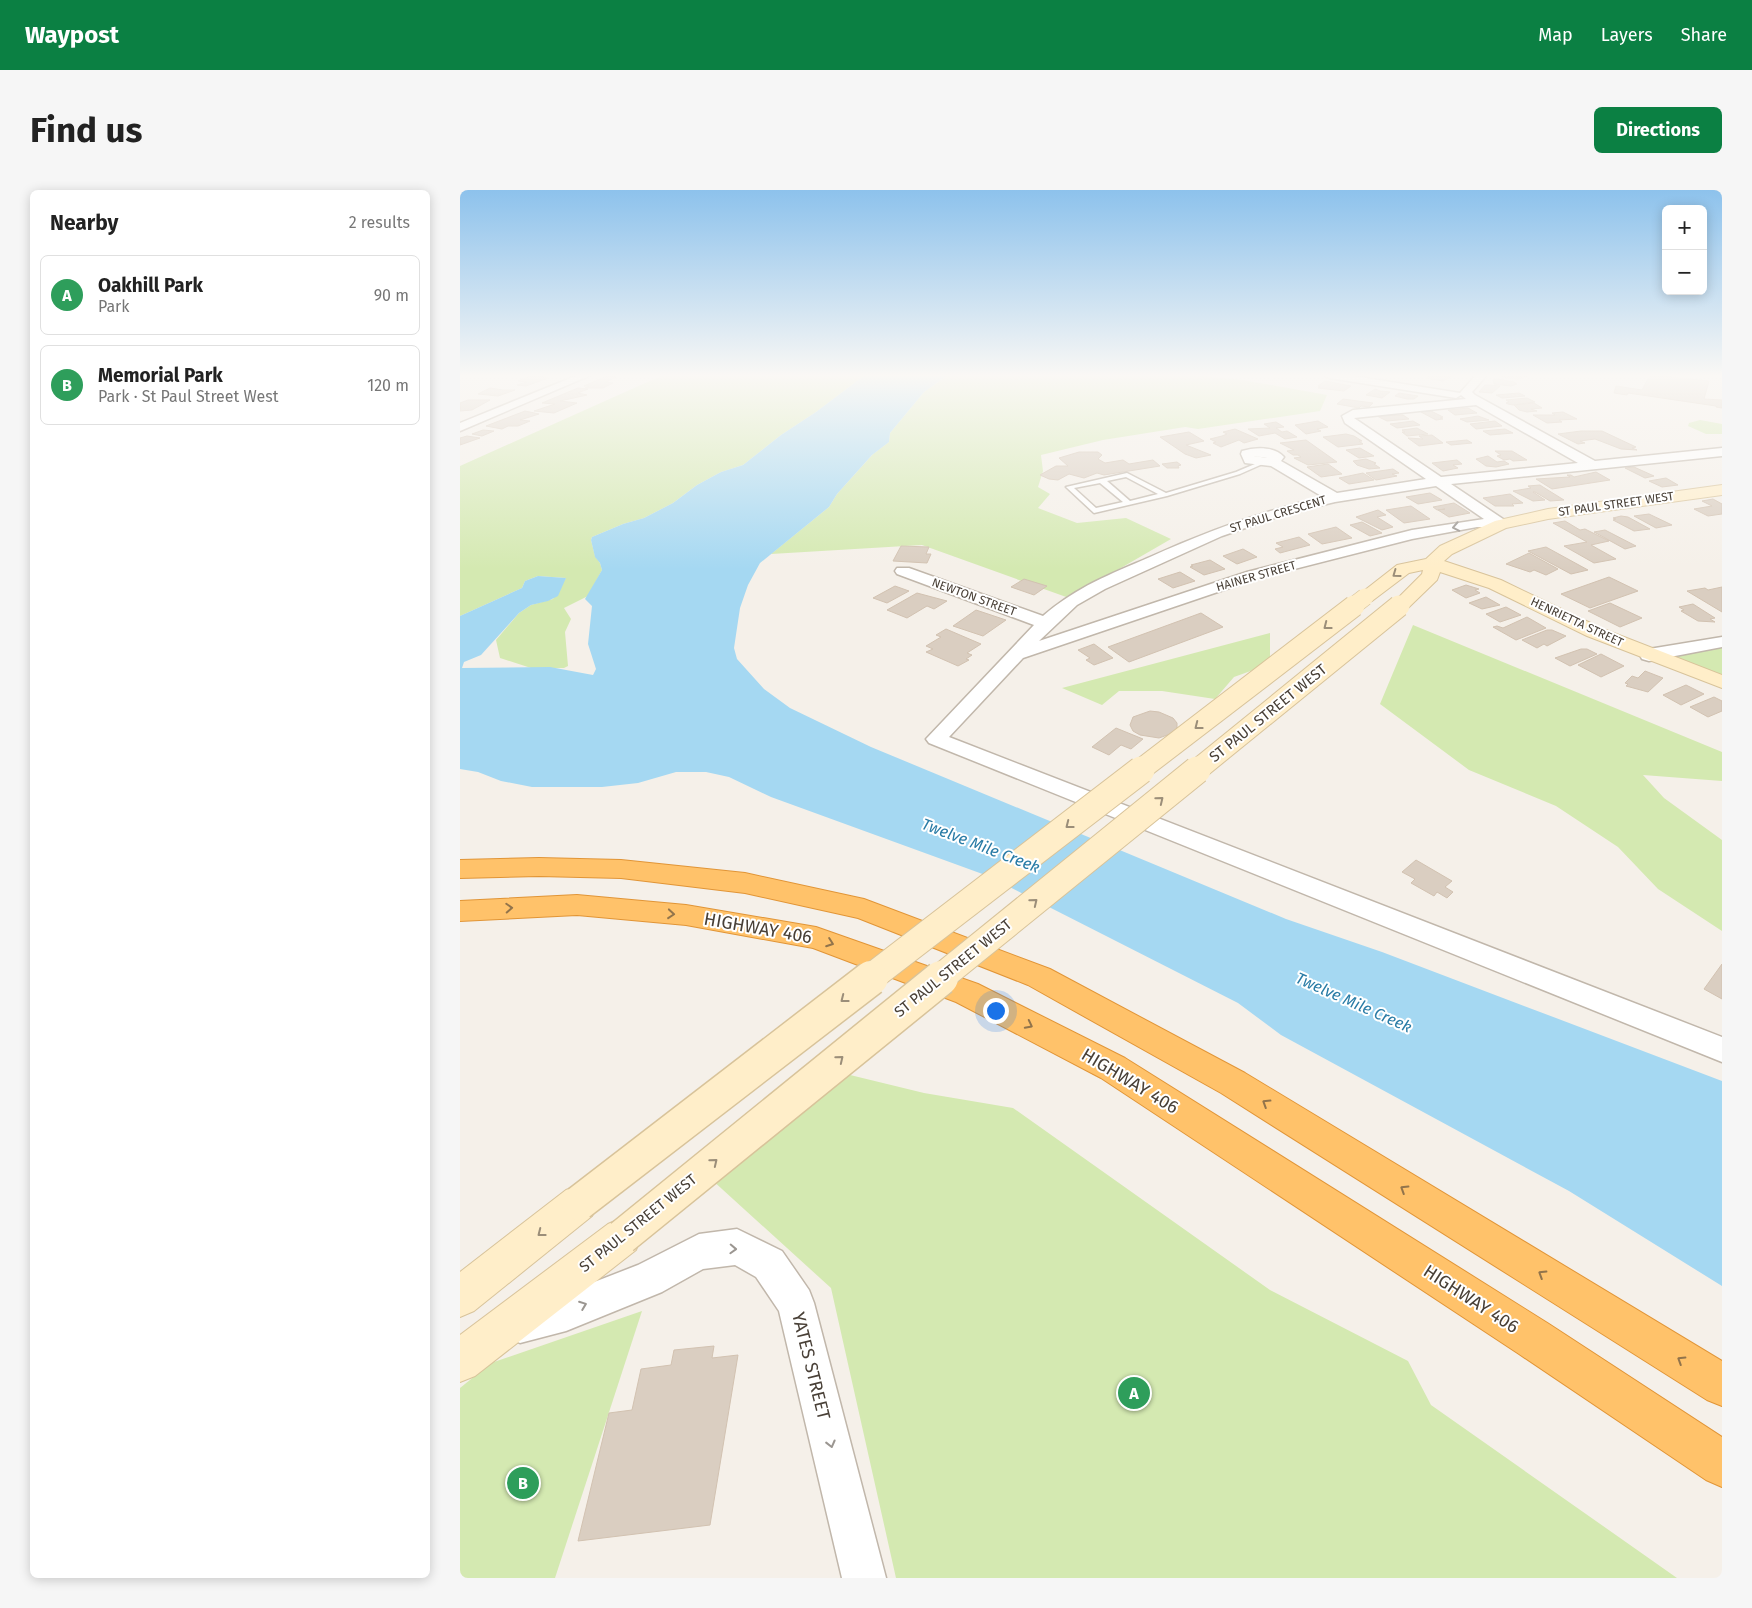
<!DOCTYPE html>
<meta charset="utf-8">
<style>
:root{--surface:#fff;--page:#f6f6f6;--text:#222;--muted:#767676;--line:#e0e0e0;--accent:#0b8043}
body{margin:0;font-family:"Fira Sans",sans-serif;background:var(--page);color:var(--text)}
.controls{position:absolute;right:15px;top:15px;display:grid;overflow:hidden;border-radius:8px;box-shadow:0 2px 12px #0003}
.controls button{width:45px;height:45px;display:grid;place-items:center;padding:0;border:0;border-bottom:1px solid var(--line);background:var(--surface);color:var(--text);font:25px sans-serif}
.you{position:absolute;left:535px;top:820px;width:18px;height:18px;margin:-12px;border:4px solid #fff;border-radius:50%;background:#1a73e8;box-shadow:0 0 0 8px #1a73e833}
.badge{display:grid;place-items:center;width:32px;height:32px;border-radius:50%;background:var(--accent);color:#fff;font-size:16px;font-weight:700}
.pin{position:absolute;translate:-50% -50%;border:2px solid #fff;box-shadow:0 1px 5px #0006}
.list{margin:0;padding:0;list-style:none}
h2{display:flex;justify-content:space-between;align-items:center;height:65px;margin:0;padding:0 20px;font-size:21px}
h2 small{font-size:16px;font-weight:400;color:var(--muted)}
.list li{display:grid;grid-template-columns:32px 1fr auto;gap:15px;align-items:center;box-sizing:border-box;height:80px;margin:0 10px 10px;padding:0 10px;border:1px solid var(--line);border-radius:8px}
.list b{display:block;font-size:19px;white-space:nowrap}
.list p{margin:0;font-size:16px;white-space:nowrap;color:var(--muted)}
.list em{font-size:16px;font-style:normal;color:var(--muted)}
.map{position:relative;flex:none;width:1262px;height:1388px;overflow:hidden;border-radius:8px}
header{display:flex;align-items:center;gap:30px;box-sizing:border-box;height:70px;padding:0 25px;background:var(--accent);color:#fff}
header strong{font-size:24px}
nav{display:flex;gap:28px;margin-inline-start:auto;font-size:18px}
.intro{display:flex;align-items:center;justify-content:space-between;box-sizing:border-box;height:120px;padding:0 30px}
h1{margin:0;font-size:35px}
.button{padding:12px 22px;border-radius:8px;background:var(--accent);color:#fff;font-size:18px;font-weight:700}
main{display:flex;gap:30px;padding:0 30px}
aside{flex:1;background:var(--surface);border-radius:8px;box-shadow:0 2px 12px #0003}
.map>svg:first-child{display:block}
.green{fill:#d4e9b1}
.water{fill:#a5d8f2}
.building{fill:#dacec1;stroke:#d2c2b1}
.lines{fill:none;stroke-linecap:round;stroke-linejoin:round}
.lane-casing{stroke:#c1b7ab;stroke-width:3}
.street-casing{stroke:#c1b7ab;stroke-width:3}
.secondary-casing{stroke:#d8c39a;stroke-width:2}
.highway-casing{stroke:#e19537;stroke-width:2}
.lane{fill:#fff;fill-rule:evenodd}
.street{fill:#fff;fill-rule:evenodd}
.secondary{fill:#ffeec9;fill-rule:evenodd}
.highway{fill:#ffc26a;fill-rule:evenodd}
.secondary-bridge-far3-casing{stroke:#d8c39a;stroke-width:18;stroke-linecap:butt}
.secondary-bridge-far2-casing{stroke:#d8c39a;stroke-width:23;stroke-linecap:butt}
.secondary-bridge-far1-casing{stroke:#d8c39a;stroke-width:29;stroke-linecap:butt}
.secondary-bridge-casing{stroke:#d8c39a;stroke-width:37;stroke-linecap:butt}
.secondary-bridge-far3{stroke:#ffeec9;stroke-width:17}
.secondary-bridge-far2{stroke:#ffeec9;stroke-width:21}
.secondary-bridge-far1{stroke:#ffeec9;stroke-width:27}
.secondary-bridge{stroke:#ffeec9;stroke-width:34}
.oneway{stroke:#9b9691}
.oneway2{stroke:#9b8e79}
.oneway3{stroke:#92744b}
.labels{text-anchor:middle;stroke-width:4;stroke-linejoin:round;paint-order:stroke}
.far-street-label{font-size:12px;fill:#494037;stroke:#fff}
.street-label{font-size:15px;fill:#494037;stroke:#fff}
.water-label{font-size:16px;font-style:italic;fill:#2a7ca6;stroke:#fff}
.near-street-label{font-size:18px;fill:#494037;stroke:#fff}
</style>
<header>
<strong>Waypost</strong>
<nav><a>Map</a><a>Layers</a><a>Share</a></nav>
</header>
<div class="intro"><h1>Find us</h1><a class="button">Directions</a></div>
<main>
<aside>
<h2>Nearby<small>2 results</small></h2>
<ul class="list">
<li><span class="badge" style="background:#2e9e5b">A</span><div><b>Oakhill Park</b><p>Park</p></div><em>90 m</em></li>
<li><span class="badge" style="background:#2e9e5b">B</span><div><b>Memorial Park</b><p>Park · St Paul Street West</p></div><em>120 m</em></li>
</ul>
</aside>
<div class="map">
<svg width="1262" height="1388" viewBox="0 0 1262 1388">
<rect width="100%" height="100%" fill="#f5f0e9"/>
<g class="green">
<polygon points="203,185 405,185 356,222 321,245 283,275 261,282 237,295 213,313 184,328 163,334 132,347 131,350 135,366 140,373 142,380 128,406 104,418 111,429 105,442 108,476 104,478 71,478 40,468 36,450 59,423 71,415 93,409 106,388 78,386 65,391 62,398 0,426 0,276"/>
<polygon points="488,185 734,185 783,190 867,205 860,221 738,239 725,237 643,250 581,265 583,281 578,297 590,304 578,318 617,333 666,328 711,349 609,408 462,355 311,364 369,317 377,304 413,264 429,252 430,243 464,202"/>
<polygon points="1240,230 1262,234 1262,244 1246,244 1228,236 1229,233"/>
<polygon points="953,435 1262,562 1262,591 1183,585 1204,608 1262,650 1262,741 1198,699 1158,657 1096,616 1009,580 920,514"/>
<polygon points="810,443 810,474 774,487 755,509 702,501 659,501 642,515 602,498"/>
<polygon points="1262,457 1262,485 1219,468 1218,464"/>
<polygon points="386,884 464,903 553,918 810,1100 948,1171 971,1215 1217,1388 436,1388 371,1098 251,989"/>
<polygon points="182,1121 95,1388 0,1388 0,1198 31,1173"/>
</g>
<polygon class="water" points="405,185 488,185 464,202 430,243 429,252 412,265 377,304 369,317 300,373 288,395 280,418 274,458 277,469 304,499 330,518 411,557 826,729 922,762 1262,891 1262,1096 1109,1001 821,845 778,813 528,686 311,607 269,587 246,582 216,582 178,593 142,597 72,597 41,591 18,582 0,579 0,426 62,398 65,391 78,386 106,388 98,406 88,411 71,415 59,423 21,465 4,472 2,478 90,477 133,485 136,479 128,454 132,416 125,409 142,380 140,373 135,367 131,350 132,347 163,334 184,328 213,313 237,295 261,282 283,275 321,245 356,222"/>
<g class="building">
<polygon points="968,185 975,186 994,185 983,191 966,188"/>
<polygon points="1042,185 1055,185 1067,186 1058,189 1043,187"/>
<polygon points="1190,185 1249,191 1244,209 1262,210 1262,218 1256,217 1256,216 1168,203 1167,205 1154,203 1156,196 1182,200"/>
<polygon points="70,186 86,187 84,188 88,188 66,196 57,195 67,192 58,191"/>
<polygon points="147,186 156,187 146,192 153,193 143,198 125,198 129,196 124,196"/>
<polygon points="1037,189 1054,192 1057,194 1051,196 1034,194 1033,190"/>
<polygon points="865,191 891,196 884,201 858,198 860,197 858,196"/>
<polygon points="1025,195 1030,195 1040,196 1032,203 1019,202"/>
<polygon points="30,198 43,200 55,200 38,206 18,204"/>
<polygon points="118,198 128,199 118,203 127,205 100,211 117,213 94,223 74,221 95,214 82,213"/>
<polygon points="915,199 920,201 930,202 922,208 906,205"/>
<polygon points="939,203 958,206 954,209 947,209 935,206"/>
<polygon points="1059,203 1065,206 1042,208 1036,205"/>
<polygon points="1067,208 1075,212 1053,215 1048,214 1046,213 1049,212 1046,210"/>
<polygon points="883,209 913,213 909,217 901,216 899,218 877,214"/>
<polygon points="8,210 30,210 12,220 0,221 0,213"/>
<polygon points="1074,213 1082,218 1071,219 1077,221 1067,222 1059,220 1054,215"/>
<polygon points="1008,218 1017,223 995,225 988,220"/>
<polygon points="65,221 79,224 60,230 70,231 58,236 48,236 42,239 26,236"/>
<polygon points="971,221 983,227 980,228 983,229 976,230 961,222"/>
<polygon points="1103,222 1117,229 1099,230 1102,232 1087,233 1073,225 1095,225 1092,223"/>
<polygon points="943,225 949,229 927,231 917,226"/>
<polygon points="1018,226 1029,230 1007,232 1000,229"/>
<polygon points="858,231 868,237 857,239 861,241 846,244 835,235"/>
<polygon points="953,231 960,235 937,238 930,234"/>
<polygon points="1035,231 1042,236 1016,239 1010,234"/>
<polygon points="816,232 824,237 816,238 822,242 827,241 837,247 825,249 815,243 799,246 788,239 810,238 804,234"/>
<polygon points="957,238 968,244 947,246 942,242 945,242 942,240"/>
<polygon points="775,239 798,249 784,253 779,250 761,257 753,253 756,252 750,249 762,246 767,244 763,242"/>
<polygon points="1045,239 1053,243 1030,245 1023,241"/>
<polygon points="23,240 34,241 22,246 12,244"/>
<polygon points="1121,241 1142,241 1176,257 1172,258 1177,260 1161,259 1135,249 1120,251 1125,253 1118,254 1098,244"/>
<polygon points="729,242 744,251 726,255 751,265 736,268 725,264 700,247"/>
<polygon points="886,244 894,246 902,251 899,251 903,254 878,257 863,247"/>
<polygon points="972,245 983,253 959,256 948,248 963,249 959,246"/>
<polygon points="7,246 20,248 0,255 0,248"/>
<polygon points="846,250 877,272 848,275 834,268 841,267 838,265 833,265 827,261 834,260 820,253"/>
<polygon points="1007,250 1012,253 991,255 986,252"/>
<polygon points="900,258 914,266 899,268 886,260"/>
<polygon points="1035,261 1052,261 1067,270 1053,271 1050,269 1044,270 1037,266 1041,265"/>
<polygon points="619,262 638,262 642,265 638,269 645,273 663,270 669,274 693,270 700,276 644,285 637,283 624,288 609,284 598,290 589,289 580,285 596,276 608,276 599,268"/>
<polygon points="1028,266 1037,272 1044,271 1049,274 1036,277 1026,276 1016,269"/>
<polygon points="906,269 916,273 914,274 920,278 909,279 897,275 893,271"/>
<polygon points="997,270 1002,274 993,275 998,278 983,281 972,273"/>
<polygon points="717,272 721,275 718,276 719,278 707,278 702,274"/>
<polygon points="868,274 882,284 861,287 847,277"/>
<polygon points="1174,277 1194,286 1185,288 1165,278"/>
<polygon points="933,279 939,283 932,284 937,286 916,290 906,283"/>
<polygon points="1136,282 1150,290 1092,299 1076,289 1110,287 1107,285 1111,285 1114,287"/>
<polygon points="903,283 914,290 889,294 879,288"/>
<polygon points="1206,288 1218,295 1202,297 1189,291"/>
<polygon points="1080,295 1083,297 1104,310 1090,311 1075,302 1073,302 1085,310 1073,311 1053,301 1071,298 1068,296"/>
<polygon points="970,303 982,310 958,314 946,307"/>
<polygon points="1050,304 1063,313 1052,314 1054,316 1035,316 1023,308"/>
<polygon points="1253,309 1262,314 1262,324 1248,326 1234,319 1252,316 1242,311"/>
<polygon points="994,313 1010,323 989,327 978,320 985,319 977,320 973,317"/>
<polygon points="951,316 970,329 944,333 926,320"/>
<polygon points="918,320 926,325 917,327 933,337 922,340 896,327"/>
<polygon points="1189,324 1212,335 1196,338 1174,326"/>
<polygon points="1161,326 1168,327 1190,339 1174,341 1153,330 1156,329 1153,328"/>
<polygon points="1105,331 1120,340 1125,339 1149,351 1131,355 1156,369 1134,373 1104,356 1127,352 1093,333"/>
<polygon points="902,332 922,343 910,346 890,335"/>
<polygon points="876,337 892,348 862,354 848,344"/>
<polygon points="1145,340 1176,356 1165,359 1134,342"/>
<polygon points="839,347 850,355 820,363 815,359 823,357 816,353"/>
<polygon points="441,356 469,357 466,364 471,364 467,373 433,371"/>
<polygon points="1086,357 1128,380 1111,384 1068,361"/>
<polygon points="783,359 797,367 777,374 763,366"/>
<polygon points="1069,363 1098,379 1086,385 1074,380 1070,382 1046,374"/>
<polygon points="750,370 765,379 744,385 730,377 733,376 731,375"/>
<polygon points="720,382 735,391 713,398 698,389"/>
<polygon points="1149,387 1178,401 1130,418 1101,404"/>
<polygon points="564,389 587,396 574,405 551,397"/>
<polygon points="1006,395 1019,399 1015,400 1020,403 1006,408 992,400"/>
<polygon points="435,396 449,401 427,413 413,408"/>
<polygon points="1262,397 1262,422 1227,401 1245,398 1248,400"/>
<polygon points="457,403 487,411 474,419 467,416 447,428 427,420"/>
<polygon points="1026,407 1040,415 1022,419 1009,413"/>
<polygon points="1150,413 1182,428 1160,437 1128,421"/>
<polygon points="1233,414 1255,428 1250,429 1255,432 1238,431 1221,421 1224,420 1219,417"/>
<polygon points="1046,417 1061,425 1040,432 1026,424"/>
<polygon points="516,420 546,430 523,446 493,436"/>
<polygon points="741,423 763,437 669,472 648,457"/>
<polygon points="1067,427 1086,438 1056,450 1033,437 1037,436 1043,438"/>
<polygon points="486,439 521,454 507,463 512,465 506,469 509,470 498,476 466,462 473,459 466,456 481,447 476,445"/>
<polygon points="1087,440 1092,440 1106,446 1087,456 1084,454 1077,458 1062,450"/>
<polygon points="634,454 653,468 634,475 626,470 630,468 618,460"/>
<polygon points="1121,459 1127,459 1137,464 1110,476 1095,468"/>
<polygon points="1141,464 1164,476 1141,487 1118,475"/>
<polygon points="1185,481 1203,488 1188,502 1166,496 1168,494 1165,493 1172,486 1178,488"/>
<polygon points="1226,495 1244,504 1221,515 1203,505"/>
<polygon points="1254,507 1262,511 1262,521 1248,527 1230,517"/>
<polygon points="690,521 699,522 713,528 717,533 717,539 713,543 699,548 680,545 673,541 670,535 673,527"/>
<polygon points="656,538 683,549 671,559 661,555 649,565 632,557"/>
<polygon points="956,670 992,691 985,697 993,702 987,708 977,702 974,706 951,693 955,689 942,682"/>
<polygon points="1262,774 1262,809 1244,799"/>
<polygon points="254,1156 252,1168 278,1165 250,1335 118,1351 149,1223 172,1220 181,1179 211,1175 214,1160"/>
</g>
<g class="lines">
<g class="lane-casing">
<path id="lane" d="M 802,271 L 807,272 L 780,284 L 707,306 L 634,323 L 606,297 L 667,283 L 706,303 L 776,282 ZM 666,287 L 698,304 L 670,311 L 647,291 ZM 640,293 L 663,312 L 636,318 L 614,298 Z"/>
</g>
<g class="street-casing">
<g id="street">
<polygon points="118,185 131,185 0,241 0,233"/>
<path d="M 864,185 L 887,185 L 1000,203 L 1016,185 L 1027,185 L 1012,202 L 1015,205 L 1135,271 L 1262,258 L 1262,266 L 991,294 L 1046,331 L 1048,334 L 1046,337 L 1017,337 L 952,349 L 799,388 L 563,468 L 489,547 L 1262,847 L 1262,872 L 469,553 L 466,549 L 574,435 L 437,384 L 435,381 L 437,378 L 449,378 L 583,426 C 618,396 649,385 690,367 C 746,342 802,321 863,307 L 811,276 L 785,273 L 781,264 L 782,261 C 795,257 814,256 824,267 L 821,271 L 877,303 L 966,289 L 885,233 L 882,226 L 893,220 L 1006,209 L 1001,205 L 996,208 L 869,188 ZM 1016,215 L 1118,273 L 981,287 L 894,228 ZM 794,266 L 807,268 L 795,266 ZM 976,296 L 1024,329 L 952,340 L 787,382 L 579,451 L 617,415 L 645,399 L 762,346 L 829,323 L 875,312 Z"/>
<polygon points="1262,447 1262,457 1189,471 1182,469 1180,465 1182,461 1189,459"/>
<polygon points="277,1039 322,1061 349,1100 354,1113 426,1388 382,1388 319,1121 296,1087 275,1075 243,1079 202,1102 106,1141 60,1153 47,1147 41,1134 47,1121 60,1115 106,1103 178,1075 239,1044"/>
</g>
</g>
<g class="secondary-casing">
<g id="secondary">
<polygon points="1262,295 1262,305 1088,329 1046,338 992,364 984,371 1041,390 1141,438 1262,485 1262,498 1127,446 1029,398 980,382 977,390 947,419 940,421 933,419 931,415 962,384 963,380 949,383 912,411 905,413 898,411 896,407 937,375 966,369 980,356 1035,331 1088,319"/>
<polygon points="119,995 132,1000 138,1013 132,1026 14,1121 0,1127 0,1082 106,1000"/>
<polygon points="162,1028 176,1034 181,1047 176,1060 15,1186 0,1192 0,1145 148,1034"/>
</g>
</g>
<g class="highway-casing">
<g id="highway">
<polygon points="79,668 161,670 285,683 404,709 590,779 785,883 1262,1171 1262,1216 1247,1210 761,903 568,795 398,728 285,703 161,688 79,686 0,688 0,670"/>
<polygon points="117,705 226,715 356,737 518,794 665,868 1089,1134 1262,1247 1262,1297 1246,1290 1059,1164 641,888 496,812 353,758 226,735 117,725 0,731 0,711"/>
</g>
</g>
<use href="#lane" class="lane"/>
<use href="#street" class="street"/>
<use href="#secondary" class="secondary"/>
<use href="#highway" class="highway"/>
<g class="secondary-bridge-far3-casing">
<g id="secondary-bridge-far3">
<polyline points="892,417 905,407"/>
<polyline points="938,417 940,415"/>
</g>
</g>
<g class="secondary-bridge-far2-casing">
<g id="secondary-bridge-far2">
<polyline points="679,581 894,416"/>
<polyline points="736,581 939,416"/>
</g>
</g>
<g class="secondary-bridge-far1-casing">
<g id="secondary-bridge-far1">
<polyline points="409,789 681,580"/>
<polyline points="479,789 737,580"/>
</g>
</g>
<g class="secondary-bridge-casing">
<g id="secondary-bridge">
<polyline points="119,1013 411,788"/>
<polyline points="162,1047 481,788"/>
</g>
</g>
<use href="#secondary-bridge-far3" class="secondary-bridge-far3"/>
<use href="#secondary-bridge-far2" class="secondary-bridge-far2"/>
<use href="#secondary-bridge-far1" class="secondary-bridge-far1"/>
<use href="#secondary-bridge" class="secondary-bridge"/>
</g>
<defs><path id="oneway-chevron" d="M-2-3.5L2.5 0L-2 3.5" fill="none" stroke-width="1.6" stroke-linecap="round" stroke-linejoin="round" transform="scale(1.25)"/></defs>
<g class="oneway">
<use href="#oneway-chevron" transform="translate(996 337) rotate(169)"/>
<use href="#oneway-chevron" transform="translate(273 1059) rotate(2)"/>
<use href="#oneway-chevron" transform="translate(123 1115) rotate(-21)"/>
<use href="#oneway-chevron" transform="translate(371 1254) rotate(76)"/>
</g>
<g class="oneway2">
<use href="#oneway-chevron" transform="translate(936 384) rotate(144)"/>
<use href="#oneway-chevron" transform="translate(867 436) rotate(142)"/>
<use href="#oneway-chevron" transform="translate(738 536) rotate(142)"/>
<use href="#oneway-chevron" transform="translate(700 610) rotate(-39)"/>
<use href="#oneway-chevron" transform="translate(609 635) rotate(142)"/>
<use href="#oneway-chevron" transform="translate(574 712) rotate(-39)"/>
<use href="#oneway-chevron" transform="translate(384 809) rotate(142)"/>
<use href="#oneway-chevron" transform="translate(380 869) rotate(-39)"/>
<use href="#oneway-chevron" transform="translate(254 972) rotate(-39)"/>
<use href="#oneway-chevron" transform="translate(81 1043) rotate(142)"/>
</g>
<g class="oneway3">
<use href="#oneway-chevron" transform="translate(49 718) rotate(-3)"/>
<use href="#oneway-chevron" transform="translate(211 724) rotate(5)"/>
<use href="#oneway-chevron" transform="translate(370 753) rotate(20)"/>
<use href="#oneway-chevron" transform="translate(569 835) rotate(27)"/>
<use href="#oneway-chevron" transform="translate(806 913) rotate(-148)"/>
<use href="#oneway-chevron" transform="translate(944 999) rotate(-148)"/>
<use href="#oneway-chevron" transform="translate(1082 1084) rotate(-148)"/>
<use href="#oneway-chevron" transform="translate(1221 1170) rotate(-148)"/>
</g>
<linearGradient id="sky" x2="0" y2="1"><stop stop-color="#8dc2ec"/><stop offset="0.49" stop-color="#faf8f5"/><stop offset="1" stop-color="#faf8f5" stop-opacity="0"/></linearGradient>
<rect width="1262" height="379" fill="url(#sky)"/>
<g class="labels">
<g class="far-street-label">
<text transform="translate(1156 314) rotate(-8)" y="4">ST PAUL STREET WEST</text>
<text transform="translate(818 324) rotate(-17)" y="4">ST PAUL CRESCENT</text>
<text transform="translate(796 386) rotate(-16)" y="4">HAINER STREET</text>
<text transform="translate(514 407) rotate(20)" y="4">NEWTON STREET</text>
<text transform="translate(1117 432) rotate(25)" y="4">HENRIETTA STREET</text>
</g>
<g class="street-label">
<text transform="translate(808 523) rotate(-39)" y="5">ST PAUL STREET WEST</text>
<text transform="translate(493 778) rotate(-39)" y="5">ST PAUL STREET WEST</text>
<text transform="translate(178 1033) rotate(-39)" y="5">ST PAUL STREET WEST</text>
</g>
<g class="water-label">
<text transform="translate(521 655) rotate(21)" y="6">Twelve Mile Creek</text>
<text transform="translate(894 812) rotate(24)" y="6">Twelve Mile Creek</text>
</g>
<g class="near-street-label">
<text transform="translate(298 738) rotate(10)" y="6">HIGHWAY 406</text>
<text transform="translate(670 891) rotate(31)" y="6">HIGHWAY 406</text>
<text transform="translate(1011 1109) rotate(33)" y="6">HIGHWAY 406</text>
<text transform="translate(351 1176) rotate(76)" y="6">YATES STREET</text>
</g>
</g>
</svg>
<div class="controls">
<button>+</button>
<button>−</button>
</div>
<div class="you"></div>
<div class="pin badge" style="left:674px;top:1203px;background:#2e9e5b">A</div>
<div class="pin badge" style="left:63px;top:1293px;background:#2e9e5b">B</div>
</div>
</main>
